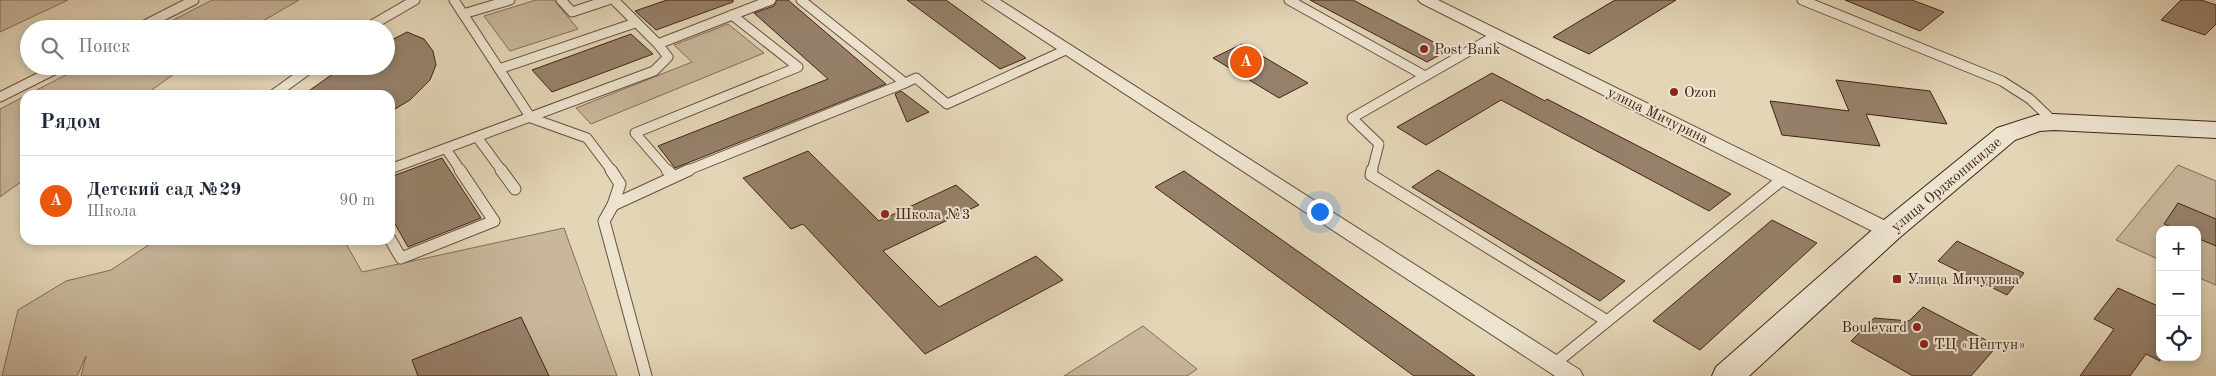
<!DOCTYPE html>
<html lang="ru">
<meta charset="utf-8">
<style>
:root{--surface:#fff;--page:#f6f6f7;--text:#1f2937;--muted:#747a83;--line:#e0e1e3;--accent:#ea580c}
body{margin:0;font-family:"Old Standard TT",serif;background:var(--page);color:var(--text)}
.controls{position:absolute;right:15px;bottom:15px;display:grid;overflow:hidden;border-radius:10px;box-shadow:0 2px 8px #0003}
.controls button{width:45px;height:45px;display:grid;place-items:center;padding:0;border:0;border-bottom:1px solid var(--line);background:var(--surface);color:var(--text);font:25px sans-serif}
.you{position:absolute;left:1319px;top:211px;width:18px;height:18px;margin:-12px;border:4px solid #fff;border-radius:50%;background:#1a73e8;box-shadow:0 0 0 8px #1a73e833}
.badge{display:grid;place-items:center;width:32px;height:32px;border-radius:50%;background:var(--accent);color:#fff;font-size:16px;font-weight:700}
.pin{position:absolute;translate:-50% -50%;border:2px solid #fff;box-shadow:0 1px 5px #0006}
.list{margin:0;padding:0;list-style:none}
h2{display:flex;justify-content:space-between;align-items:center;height:65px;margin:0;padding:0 20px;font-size:21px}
h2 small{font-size:16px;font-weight:400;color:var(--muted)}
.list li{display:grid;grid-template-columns:32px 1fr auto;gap:15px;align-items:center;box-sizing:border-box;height:90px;padding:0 20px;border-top:1px solid var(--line)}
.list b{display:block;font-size:19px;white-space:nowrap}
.list p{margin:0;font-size:16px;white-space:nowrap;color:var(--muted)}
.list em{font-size:16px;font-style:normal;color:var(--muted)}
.icon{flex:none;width:28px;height:28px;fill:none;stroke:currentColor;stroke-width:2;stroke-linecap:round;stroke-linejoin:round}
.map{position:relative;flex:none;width:2216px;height:376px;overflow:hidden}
.search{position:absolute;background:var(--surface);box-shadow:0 2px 8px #0003;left:20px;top:20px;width:375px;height:55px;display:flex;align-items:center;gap:12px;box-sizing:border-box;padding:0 18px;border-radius:28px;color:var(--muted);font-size:19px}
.panel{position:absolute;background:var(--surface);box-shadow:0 2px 8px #0003;left:20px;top:90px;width:375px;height:155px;border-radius:15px}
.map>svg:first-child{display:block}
.green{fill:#c8b79c;stroke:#856c59}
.building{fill:#96806a;stroke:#422216}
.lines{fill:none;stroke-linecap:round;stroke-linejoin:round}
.lane-far1-casing{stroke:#6a4f3e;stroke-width:11}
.lane-casing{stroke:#6a4f3e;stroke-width:13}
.street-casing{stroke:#6a4f3e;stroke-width:2}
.secondary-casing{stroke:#422216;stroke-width:2}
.lane-far1{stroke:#ede4d0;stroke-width:9}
.lane{stroke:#ede4d0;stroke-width:11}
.street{fill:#ede4d0;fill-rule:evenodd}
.secondary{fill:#ede4d0;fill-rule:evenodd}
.poi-dot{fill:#8f2418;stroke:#ede4d0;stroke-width:2}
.labels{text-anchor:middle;stroke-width:4;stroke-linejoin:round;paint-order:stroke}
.poi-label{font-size:15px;fill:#422216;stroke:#ede4d0;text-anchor:start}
.street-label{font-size:15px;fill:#422216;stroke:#ede4d0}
</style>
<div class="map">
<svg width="2216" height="376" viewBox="0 0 2216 376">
<rect width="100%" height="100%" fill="#e3d6b7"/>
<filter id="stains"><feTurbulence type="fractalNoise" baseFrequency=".004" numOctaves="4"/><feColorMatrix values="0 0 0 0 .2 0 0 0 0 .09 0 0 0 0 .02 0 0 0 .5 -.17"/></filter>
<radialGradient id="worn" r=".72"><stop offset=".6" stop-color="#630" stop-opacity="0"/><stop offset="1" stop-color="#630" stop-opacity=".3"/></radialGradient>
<g class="green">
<polygon points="0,0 68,0 0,32"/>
<polygon points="212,0 299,0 249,29 156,29"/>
<polygon points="536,0 554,0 578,29 510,51 484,16"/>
<polygon points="728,24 764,53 591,124 576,108 692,62 674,45"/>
<polygon points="83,66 185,66 145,95 27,95"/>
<polygon points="25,96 25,179 0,197 0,109"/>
<polygon points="2178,165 2216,181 2216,285 2197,277 2197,230 2160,230 2160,260 2116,240"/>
<polygon points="564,228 617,376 81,376 86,356 77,376 2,376 18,310 66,281 111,270 156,240 344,240 362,272"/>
<polygon points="1143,326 1197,369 1187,376 1064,376"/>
</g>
<g class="building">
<polygon points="667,0 733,0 733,2 656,30 635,11"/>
<polygon points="777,0 788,0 886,84 675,168 658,146 828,79 754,13 774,6"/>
<polygon points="907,0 946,0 1026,58 1000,69"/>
<polygon points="1310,0 1353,0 1449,50 1427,62"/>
<polygon points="1615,0 1676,0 1589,54 1553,37"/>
<polygon points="1845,0 1912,0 1944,12 1920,31"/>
<polygon points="2181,0 2201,0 2216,5 2216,24 2205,35 2161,20"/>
<polygon points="407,32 424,39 433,51 436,65 430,80 410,100 390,112 390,95 303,95 344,66 386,66 386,43"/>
<polygon points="631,34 653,54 552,92 532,70"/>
<polygon points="1242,44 1308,83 1279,98 1213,58"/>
<polygon points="1492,73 1545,101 1547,99 1731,194 1709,211 1501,100 1426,145 1397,127"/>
<polygon points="1836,80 1930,91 1947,124 1866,114 1880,146 1782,135 1770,101 1849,111"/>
<polygon points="901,91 929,112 907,122 895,94"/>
<polygon points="808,151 879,221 956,185 979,205 883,251 939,307 1036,256 1063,280 925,354 803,224 791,229 743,178"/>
<polygon points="442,158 481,218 408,247 390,215 390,177"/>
<polygon points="1438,170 1625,281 1600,301 1412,187"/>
<polygon points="1184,171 1475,376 1414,376 1155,187"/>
<polygon points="2178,203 2216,219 2216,246 2197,238 2197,230 2178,230 2164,224"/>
<polygon points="1772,220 1817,243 1700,350 1653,321"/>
<polygon points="1957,241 2024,273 2007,295 1938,261"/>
<polygon points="2118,288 2160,307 2160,361 2146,354 2130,376 2080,376 2114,329 2094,319"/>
<polygon points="1923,307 1997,346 1971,376 1913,376 1851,341 1874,318 1909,321"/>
<polygon points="521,317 549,376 418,376 412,360"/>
</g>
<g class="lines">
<g class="lane-far1-casing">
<g id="lane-far1">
<polyline points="454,0 531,118 587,138 612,171"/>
<polyline points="561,0 572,12 608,0"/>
<polyline points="614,0 658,44"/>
<polyline points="1289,0 1425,76"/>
<polyline points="1802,0 2002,81 2030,99 2054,122"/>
<polyline points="463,14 510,0"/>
<polyline points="137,29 194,0"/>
<polyline points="365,29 415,0"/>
<polyline points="499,69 635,23"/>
<polyline points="905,83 916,78 947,104 1068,49"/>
<polyline points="273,95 313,66"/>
<polyline points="0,97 62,66"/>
<polyline points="477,137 502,171"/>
<polyline points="446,149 461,171"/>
<polyline points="390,169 654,71 668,57 658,44 771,0"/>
<polyline points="668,171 635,133 798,67 732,15"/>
<polyline points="686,171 905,83 801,0"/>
<polyline points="1372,171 1379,144 1352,118 1497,35"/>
</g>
</g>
<g class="lane-casing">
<g id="lane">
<polyline points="501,170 515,189"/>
<polyline points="611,170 620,184 613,205 604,221 646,376"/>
<polyline points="667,170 673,176"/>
<polyline points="1372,170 1371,175 1607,321"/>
<polyline points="613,205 689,170"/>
<polyline points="390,239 401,258 494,221 460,170"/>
<polyline points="1554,364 1784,178"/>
</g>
</g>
<g class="street-casing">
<g id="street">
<polygon points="982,0 1000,0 1580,370 1583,376 1555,376"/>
<polygon points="1418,0 1438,0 1896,226 1899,231 1896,236 1889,237 1882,236 1421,3"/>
</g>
</g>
<g class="secondary-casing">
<polygon id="secondary" points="2054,114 2216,122 2216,138 2054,130 2040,131 2015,140 1899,238 1749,376 1712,376 1716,367 1879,224 1997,128 2037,115"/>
</g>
<use href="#lane-far1" class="lane-far1"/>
<use href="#lane" class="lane"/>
<use href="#street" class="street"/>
<use href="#secondary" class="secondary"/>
</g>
<g class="poi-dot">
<circle cx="1424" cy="49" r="5"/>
<circle cx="1674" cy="92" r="5"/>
<circle cx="885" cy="214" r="5"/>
<rect x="1892" y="274" width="10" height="10" rx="2.5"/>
<circle cx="1917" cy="327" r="5"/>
<circle cx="1924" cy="344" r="5"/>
</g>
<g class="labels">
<g class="poi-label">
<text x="1434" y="54">Post Bank</text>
<text x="1684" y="97">Ozon</text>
<text x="895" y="219">Школа №3</text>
<text x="1907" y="284">Улица Мичурина</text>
<text x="1907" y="332" text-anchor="end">Boulevard</text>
<text x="1934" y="349">ТЦ «Нептун»</text>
</g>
<g class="street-label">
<text transform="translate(1658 115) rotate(26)" y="5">улица Мичурина</text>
<text transform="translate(1946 184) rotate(-40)" y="5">улица Орджоникидзе</text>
</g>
</g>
<rect width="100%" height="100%" filter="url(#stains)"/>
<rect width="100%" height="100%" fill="url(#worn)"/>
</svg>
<div class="controls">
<button>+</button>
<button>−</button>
<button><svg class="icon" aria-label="locate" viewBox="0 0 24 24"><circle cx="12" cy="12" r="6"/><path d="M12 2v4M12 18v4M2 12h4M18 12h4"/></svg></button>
</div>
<div class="you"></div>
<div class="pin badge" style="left:1246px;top:62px">A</div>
<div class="search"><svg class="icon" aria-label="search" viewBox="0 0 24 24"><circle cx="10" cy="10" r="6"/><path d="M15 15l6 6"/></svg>Поиск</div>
<section class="panel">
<h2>Рядом<small></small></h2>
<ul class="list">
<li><span class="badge">A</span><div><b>Детский сад №29</b><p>Школа</p></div><em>90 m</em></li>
</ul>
</section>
</div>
